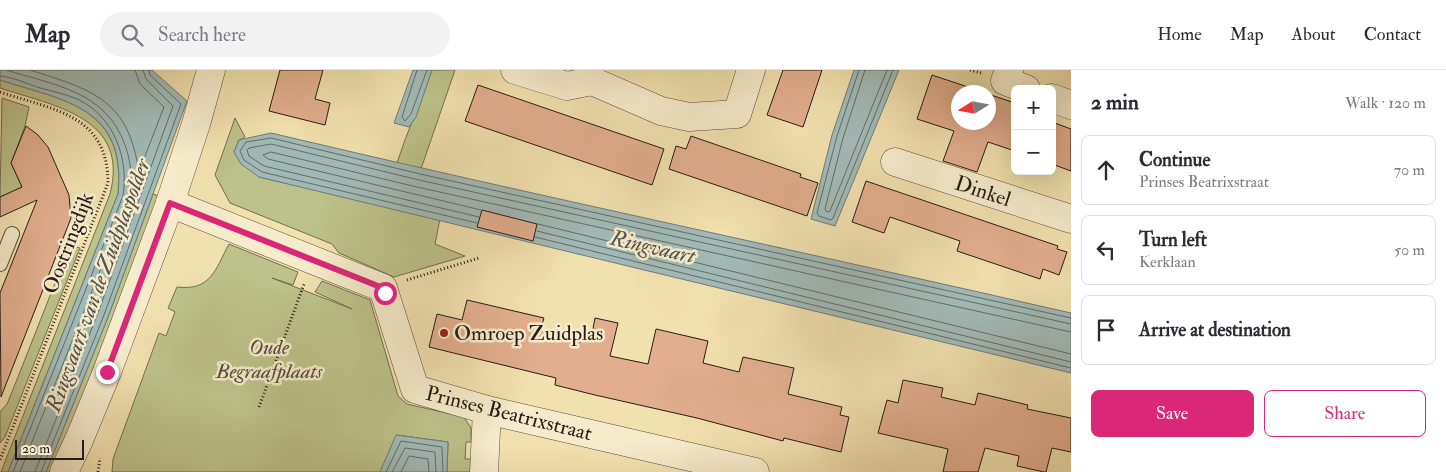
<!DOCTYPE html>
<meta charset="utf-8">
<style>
:root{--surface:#fff;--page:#f2f2f3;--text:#2b2b33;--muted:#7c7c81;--line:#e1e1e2;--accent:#db2777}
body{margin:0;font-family:"IM FELL Double Pica",serif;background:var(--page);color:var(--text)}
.controls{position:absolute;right:15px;top:15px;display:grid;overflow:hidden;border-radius:8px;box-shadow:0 5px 20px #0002}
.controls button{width:45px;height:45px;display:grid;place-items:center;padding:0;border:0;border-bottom:1px solid var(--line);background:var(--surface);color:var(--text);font:25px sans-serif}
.compass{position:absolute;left:951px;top:15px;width:45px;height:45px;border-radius:50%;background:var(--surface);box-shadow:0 5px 20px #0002;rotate:259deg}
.scale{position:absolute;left:15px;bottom:12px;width:69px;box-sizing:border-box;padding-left:5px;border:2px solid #291b16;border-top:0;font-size:14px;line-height:18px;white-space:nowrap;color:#291b16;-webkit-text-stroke:4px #f6eccb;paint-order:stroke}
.stop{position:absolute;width:15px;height:15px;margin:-11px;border:4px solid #db2777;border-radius:50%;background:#fff}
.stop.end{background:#db2777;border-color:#fff;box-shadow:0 1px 5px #0008}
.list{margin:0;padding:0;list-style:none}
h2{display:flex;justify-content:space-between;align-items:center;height:65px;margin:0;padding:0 20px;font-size:21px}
h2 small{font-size:16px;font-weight:400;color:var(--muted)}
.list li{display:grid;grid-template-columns:32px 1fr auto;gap:15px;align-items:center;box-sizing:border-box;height:70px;margin:0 10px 10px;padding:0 10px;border:1px solid var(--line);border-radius:8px}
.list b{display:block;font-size:19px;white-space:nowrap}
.list p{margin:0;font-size:16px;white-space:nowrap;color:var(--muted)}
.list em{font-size:16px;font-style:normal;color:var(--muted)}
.actions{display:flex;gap:10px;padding:15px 20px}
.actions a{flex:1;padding:11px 0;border:1px solid var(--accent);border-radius:8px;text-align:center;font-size:18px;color:var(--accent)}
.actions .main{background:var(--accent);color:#fff}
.icon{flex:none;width:28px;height:28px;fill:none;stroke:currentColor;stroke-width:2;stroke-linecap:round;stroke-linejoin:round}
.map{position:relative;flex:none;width:1071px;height:402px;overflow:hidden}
header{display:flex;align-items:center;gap:30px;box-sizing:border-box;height:70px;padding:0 25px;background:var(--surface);border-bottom:1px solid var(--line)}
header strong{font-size:24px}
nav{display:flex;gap:28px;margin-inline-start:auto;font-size:18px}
.search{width:350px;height:45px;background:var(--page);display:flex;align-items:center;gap:12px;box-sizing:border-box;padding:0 18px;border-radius:28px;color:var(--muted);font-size:19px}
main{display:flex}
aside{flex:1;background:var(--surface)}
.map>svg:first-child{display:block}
.green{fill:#bcc289;stroke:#726e50}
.water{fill:#a1bab7;stroke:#717a77}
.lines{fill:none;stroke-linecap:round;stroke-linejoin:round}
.shore{stroke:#656a66;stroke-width:1}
.building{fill:#e2ae8d;stroke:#291b16}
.service-casing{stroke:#5b4c3c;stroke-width:16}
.minor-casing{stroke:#5b4c3c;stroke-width:29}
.tertiary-casing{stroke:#5b4c3c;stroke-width:29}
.path{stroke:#291b16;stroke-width:3;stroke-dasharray:1 2.5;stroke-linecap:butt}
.service{stroke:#f6eccb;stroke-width:14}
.minor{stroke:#f6eccb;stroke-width:28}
.tertiary{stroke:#f6eccb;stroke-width:28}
.route{stroke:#db2777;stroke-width:6}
.poi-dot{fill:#8f2418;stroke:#f6eccb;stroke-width:2}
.labels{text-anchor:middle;stroke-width:5;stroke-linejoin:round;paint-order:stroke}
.street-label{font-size:21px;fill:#291b16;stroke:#f6eccb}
.poi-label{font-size:21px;fill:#291b16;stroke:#f6eccb;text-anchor:start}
.park-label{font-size:21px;font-style:italic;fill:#554d38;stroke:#f6eccb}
.water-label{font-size:22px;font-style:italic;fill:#53534e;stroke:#f6eccb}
</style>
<header>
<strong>Map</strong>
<div class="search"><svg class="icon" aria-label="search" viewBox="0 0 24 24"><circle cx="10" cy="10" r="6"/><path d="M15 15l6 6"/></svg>Search here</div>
<nav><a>Home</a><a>Map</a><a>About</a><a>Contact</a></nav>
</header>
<main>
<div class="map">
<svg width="1071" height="402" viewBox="0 0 1071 402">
<rect width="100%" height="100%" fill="#f1e1af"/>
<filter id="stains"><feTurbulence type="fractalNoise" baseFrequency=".004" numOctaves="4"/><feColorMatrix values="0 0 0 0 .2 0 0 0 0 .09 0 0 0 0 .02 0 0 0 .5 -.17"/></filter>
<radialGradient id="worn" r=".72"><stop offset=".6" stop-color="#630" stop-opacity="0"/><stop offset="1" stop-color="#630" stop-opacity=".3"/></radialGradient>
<g class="green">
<path d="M 432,0 L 455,0 L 421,99 L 397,93 C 407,61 421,32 432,0 Z"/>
<path d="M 0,10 C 66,31 126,37 118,124 L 8,402 L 1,402 L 110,124 C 130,47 54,36 0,18 Z"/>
<polygon points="2,28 29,37 25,56 11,93 22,117 0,127"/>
<polygon points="235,48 245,67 239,70 234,82 259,107 440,149 435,174 465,186 394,207 339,183 332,174 230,133 215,105"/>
<polygon points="153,124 159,126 54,402 46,402 108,247"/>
<path d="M 229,174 L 298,202 L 293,215 L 272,208 L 352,239 L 315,222 L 322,211 L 370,230 L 398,326 L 407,334 L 464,347 L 471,358 L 471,372 L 466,372 L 465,389 L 474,389 L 473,402 L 447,402 L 448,372 L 397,365 L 380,402 L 112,402 L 113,389 L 159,263 L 166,266 L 175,242 L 168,238 L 177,217 C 211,221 215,200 229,174 Z"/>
<polygon points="70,175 80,178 5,367 0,373 0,342 7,334 18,307"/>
</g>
<g class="water">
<path d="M 0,0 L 152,0 L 187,31 L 108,247 L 46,402 L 8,402 L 118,124 C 127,37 65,31 0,10 Z"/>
<polygon points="413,0 432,0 416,47 409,57 394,53"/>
<polygon points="854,0 899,0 835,156 811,149 832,65"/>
<path d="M 271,63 C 537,126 805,182 1071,243 L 1071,303 L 259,107 L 241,94 L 234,82 L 239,70 Z"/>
<polygon points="396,365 448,372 447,402 380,402"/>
</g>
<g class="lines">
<g class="shore">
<path d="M 6,0 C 54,15 106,21 125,75 C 131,91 133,111 129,128 L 20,402"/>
<path d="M 30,0 C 89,19 127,28 138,97 L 140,99 L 164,37 L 140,14 L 135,0"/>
<polyline points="417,0 402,47 405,51 411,44 427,0"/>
<polyline points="859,0 837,66 817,143 819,146 831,150 833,148 893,0"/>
<polyline points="865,0 843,68 825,139 827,142 830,141 887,0"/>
<path d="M 0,6 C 13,7 28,14 40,18 C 52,21 65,24 77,29 C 114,46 129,88 123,126 L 13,402"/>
<polyline points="481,140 268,89 263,85 271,82 417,117 1071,262"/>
<polyline points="479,147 264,96 249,86 247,80 249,78 271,74 419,110 1071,254"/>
<polyline points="477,153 262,102 244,90 240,81 246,72 271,68 420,104 1071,248"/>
<polyline points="538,154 1071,284"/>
<polyline points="537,161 1071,292"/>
<polyline points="535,167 1071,298"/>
<polyline points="35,402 98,243 173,36 146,9 143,0"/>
<polyline points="41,402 104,245 181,34 150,5 149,0"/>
<polyline points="386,402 401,371 442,377 443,402"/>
<polyline points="392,402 405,378 435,382 436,402"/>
<polyline points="401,402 409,386 428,389 429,402"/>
</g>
</g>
<g class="building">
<polygon points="280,0 323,0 315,29 330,33 325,55 269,41"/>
<polygon points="783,0 822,0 803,57 767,45"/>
<polygon points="932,5 983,22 958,22 958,52 988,52 988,24 1015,33 1015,81 988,72 977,102 943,91 954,61 917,49"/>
<polygon points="478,15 664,79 652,115 465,51"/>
<polygon points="1052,52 1071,59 1071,101 1052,94"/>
<polygon points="26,56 38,65 48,77 69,125 71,148 1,327 0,223 37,130 0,147 0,127 22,117 11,93"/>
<polygon points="691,66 801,104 800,107 818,113 807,146 669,99 676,76 686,79"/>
<polygon points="866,111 1058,176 1057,179 1067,182 1059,205 1043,199 1040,209 957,181 960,171 890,147 884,163 852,152"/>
<polygon points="482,140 537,154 533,171 477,157"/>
<polygon points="467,230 544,248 540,261 581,272 584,262 592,264 595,248 618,253 610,286 648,294 656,259 708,271 703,293 739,302 743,287 794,298 788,324 842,337 840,345 849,347 841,382 784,368 783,371 697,348 595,325 555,315 556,308 429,277 437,244 462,250"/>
<polygon points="903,310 943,318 941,327 975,335 978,323 1028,335 1027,339 1071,348 1071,382 1052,378 1046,402 1044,402 1017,396 1019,386 985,378 978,402 943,402 948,379 878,363 887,330 898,333"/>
</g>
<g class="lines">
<g class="service-casing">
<polyline id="service" points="0,194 12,164"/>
</g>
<g class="minor-casing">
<g id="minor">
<polyline points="515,0 567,16 592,11"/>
<polyline points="589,0 592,11 661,41 689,47 737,44 751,0"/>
<polyline points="1009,0 1005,11 1026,19"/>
<polyline points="1052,28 1071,35"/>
<polyline points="895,92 1071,149"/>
<polyline points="170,133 383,218 415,319 487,340 755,402"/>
<polyline points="484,402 487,340"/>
</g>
</g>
<g class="tertiary-casing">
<polyline id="tertiary" points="64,402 79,370 107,302 170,133 196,54 211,0"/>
</g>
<g class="path">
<polyline points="970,0 981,3"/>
<path d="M 0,22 C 53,40 108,44 108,113 L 0,390"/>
<polyline points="407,210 479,188"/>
<polyline points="259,337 304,214"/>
<polyline points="98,402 100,388"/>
</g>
<use href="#service" class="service"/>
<use href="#minor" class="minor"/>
<use href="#tertiary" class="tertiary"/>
</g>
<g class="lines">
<polyline class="route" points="107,302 170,133 383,218 385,223"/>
</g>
<circle class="poi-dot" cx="444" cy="263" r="5"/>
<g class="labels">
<g class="street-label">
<text transform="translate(983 121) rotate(18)" y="7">Dinkel</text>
<text transform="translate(68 173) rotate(-69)" y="7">Oostringdijk</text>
<text transform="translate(509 343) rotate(14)" y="7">Prinses Beatrixstraat</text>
</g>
<g class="poi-label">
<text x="454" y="270">Omroep Zuidplas</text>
</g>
<g class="park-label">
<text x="269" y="284">Oude<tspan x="269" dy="24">Begraafplaats</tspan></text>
</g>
<g class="water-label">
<text transform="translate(653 176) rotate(13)" y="8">Ringvaart</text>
<text transform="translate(97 215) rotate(-70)" y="8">Ringvaart van de Zuidplaspolder</text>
</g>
</g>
<rect width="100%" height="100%" filter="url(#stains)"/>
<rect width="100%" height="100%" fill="url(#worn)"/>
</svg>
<div class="controls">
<button>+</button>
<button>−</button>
</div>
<svg class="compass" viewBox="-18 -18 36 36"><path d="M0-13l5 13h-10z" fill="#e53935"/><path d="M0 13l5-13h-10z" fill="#7c7c81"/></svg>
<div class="scale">20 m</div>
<div class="stop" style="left:385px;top:223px"></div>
<div class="stop end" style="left:107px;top:302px"></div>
</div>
<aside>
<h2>2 min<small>Walk · 120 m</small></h2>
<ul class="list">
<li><svg class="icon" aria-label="ahead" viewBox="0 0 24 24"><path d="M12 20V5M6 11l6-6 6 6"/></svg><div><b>Continue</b><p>Prinses Beatrixstraat</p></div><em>70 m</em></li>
<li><svg class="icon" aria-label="left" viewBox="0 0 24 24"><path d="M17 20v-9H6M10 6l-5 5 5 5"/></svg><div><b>Turn left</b><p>Kerklaan</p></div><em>50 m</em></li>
<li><svg class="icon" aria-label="arrive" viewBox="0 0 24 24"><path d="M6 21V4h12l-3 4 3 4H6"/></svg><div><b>Arrive at destination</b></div></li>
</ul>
<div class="actions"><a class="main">Save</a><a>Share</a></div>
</aside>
</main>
